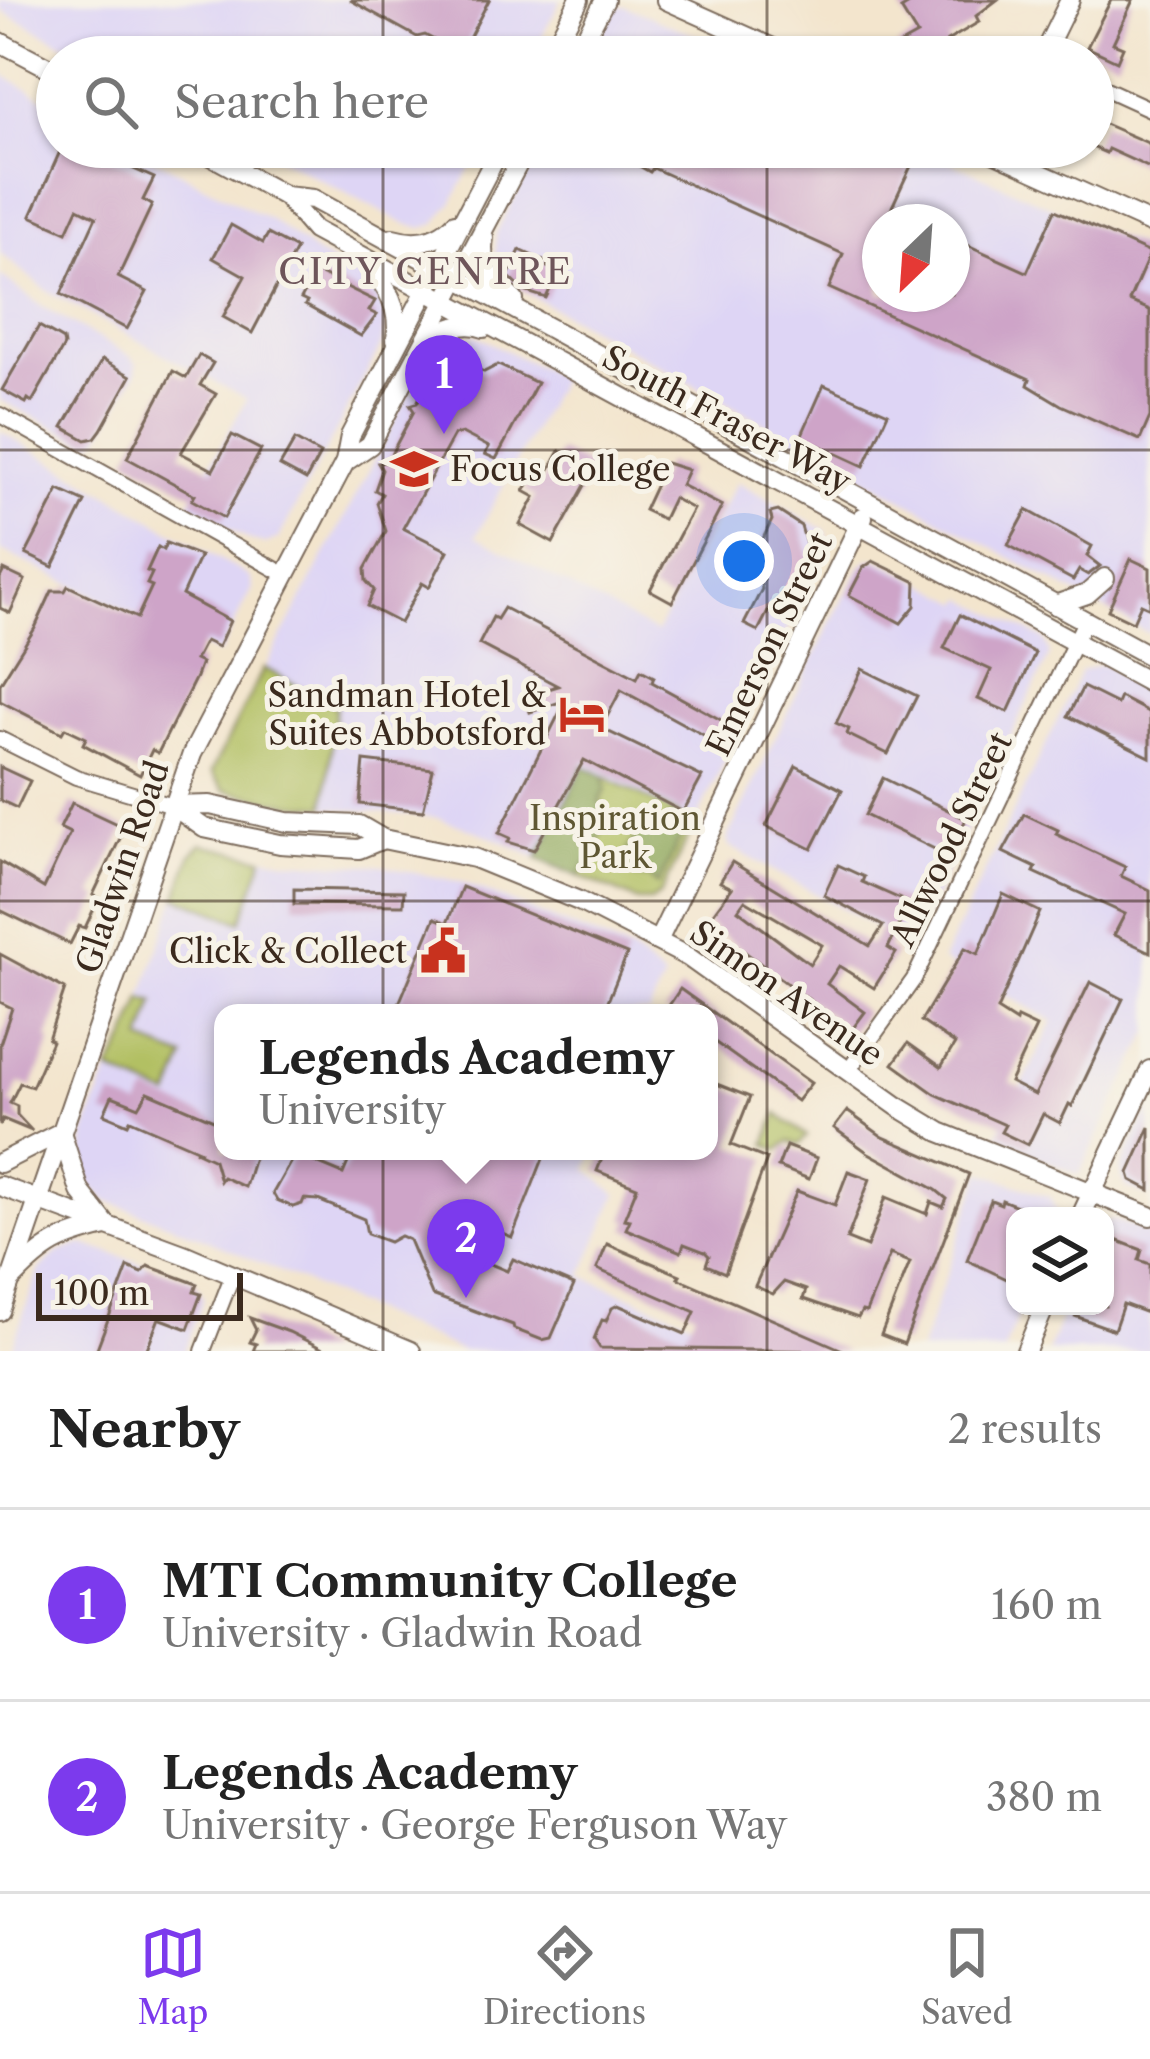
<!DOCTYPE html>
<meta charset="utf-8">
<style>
:root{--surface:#fff;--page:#f6f6f6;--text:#222;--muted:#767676;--line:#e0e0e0;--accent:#7c3aed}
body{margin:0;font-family:"Libre Caslon Text",serif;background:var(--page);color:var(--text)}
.controls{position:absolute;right:36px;bottom:36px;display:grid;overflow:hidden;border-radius:24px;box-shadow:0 3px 9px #0004}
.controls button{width:108px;height:108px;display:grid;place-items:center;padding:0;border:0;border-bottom:3px solid var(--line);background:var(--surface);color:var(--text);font:60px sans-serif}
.compass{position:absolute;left:862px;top:204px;width:108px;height:108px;border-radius:50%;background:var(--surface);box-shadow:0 3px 9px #0004;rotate:205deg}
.scale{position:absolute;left:36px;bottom:30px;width:207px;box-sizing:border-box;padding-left:12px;border:6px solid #3b2a1e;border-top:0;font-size:33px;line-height:42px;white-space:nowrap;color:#3b2a1e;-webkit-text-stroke:9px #f7f3e8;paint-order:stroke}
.you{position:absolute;left:744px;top:561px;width:42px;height:42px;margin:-30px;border:9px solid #fff;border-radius:50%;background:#1a73e8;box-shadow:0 0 0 18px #1a73e833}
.badge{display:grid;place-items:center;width:78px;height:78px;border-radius:50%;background:var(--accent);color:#fff;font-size:39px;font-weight:700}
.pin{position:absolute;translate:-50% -99px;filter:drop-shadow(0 3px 6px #0008)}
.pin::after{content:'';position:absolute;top:63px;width:42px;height:36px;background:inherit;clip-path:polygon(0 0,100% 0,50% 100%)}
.popup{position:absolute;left:214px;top:1004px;width:504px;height:156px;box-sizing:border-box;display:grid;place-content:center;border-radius:24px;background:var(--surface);filter:drop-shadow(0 3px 9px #0005);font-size:39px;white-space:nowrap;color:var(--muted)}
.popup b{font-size:45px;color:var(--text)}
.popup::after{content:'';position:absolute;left:50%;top:100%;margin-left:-24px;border:24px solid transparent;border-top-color:var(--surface)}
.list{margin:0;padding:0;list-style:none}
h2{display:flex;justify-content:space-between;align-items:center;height:156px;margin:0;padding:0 48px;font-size:51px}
h2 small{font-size:39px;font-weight:400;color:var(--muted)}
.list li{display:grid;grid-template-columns:78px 1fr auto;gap:36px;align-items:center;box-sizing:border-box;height:192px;padding:0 48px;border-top:3px solid var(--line)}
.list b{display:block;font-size:45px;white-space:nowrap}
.list p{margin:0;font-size:39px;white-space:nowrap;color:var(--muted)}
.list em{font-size:39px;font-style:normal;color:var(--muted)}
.icon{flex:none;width:66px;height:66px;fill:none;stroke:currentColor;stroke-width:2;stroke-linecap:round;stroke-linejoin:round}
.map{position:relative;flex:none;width:1150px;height:1351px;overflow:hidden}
.search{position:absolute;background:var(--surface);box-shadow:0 3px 9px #0004;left:36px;right:36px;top:36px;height:132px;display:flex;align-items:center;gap:30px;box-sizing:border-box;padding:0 42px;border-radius:66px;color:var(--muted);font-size:45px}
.sheet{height:540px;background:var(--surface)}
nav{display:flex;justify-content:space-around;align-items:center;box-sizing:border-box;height:168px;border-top:3px solid var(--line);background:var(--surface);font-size:33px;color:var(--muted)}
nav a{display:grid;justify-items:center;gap:6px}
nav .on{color:var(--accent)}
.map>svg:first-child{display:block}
.built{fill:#ded5f5;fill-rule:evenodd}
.green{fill:#b2c063;stroke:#767540;stroke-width:3}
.forest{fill:#8da659;stroke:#64683c;stroke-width:3}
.building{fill:#cea4c8;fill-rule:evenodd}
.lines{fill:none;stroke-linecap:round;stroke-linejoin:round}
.street-casing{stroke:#7b6b5b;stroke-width:18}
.secondary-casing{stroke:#7b6b5b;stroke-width:22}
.street{stroke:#fff;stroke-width:14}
.secondary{stroke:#fff;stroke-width:18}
.grid{fill:none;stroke:#3b2a1e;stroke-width:3;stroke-opacity:0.55}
.labels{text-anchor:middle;stroke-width:10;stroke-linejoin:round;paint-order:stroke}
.street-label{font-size:33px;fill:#3b2a1e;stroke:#f7f3e8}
.poi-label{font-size:33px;fill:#3b2a1e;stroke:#f7f3e8;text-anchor:end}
.park-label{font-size:33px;fill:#5f5733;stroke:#f7f3e8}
.neighbourhood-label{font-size:36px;letter-spacing:3px;fill:#6e555a;stroke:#f7f3e8}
</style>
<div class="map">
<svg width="1150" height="1351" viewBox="0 0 1150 1351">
<rect width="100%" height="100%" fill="#f7f3e8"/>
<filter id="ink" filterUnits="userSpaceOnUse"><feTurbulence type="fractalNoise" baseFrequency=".00833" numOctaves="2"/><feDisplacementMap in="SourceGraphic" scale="24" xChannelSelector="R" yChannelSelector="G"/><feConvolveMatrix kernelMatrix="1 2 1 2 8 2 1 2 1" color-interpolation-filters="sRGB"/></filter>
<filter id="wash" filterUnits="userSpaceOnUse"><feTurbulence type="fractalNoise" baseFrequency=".004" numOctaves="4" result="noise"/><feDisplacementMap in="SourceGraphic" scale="48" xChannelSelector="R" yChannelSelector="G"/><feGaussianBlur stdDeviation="2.7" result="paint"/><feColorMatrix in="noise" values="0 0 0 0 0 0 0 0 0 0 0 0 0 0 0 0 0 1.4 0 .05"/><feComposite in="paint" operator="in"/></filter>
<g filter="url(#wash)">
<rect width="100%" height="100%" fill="#f3e5cd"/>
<g class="built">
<polygon points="0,0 561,0 531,57 89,57 0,10"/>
<polygon points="625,6 708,41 743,57 589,57 615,7"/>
<polygon points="0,73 57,106 57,147 131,147 274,222 316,254 370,283 381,301 386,321 381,346 279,538 266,544 251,541 187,506 247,399 47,291 0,253"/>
<polygon points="259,147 482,147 452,203 436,223 423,228 405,224"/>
<path d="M 542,147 L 917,147 L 1140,247 L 1150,247 L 1150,634 L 510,284 L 496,265 L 496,233 ZM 880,222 L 952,222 L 952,294 L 880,294 Z"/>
<polygon points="0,275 41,306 130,356 137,363 136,374 100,438 90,445 0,400"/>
<polygon points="475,335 561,378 476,536 656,633 737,482 825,530 829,543 695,823 585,766 537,858 493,837 434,817 289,804 224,790 211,772 425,364 441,344"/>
<polygon points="0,431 250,577 253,588 219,654 0,550"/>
<polygon points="878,559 962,603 965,598 1045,640 1050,654 911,946 729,846 728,837 834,616 861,566 868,560"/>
<polygon points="1102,664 1150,691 1150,1031 1079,1175 996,1138 1054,1021 942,961 1081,671"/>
<polygon points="202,844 287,861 381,866 462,882 631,951 664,978 649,1013 223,1013 223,1151 594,1151 587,1169 617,1194 582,1276 764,1351 461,1351 190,1232 105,1200 90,1185 82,1159 85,1133 109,1071 128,1037 191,855"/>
<polygon points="1150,1107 1150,1197 1125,1187 1120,1170"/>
<polygon points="982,1172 1050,1197 1059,1215 1015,1216 1015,1306 1022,1306 1004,1351 920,1351"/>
<polygon points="1114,1220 1150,1233 1150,1351 1048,1351 1066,1306 1105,1306 1105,1222"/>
<polygon points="82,1244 193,1280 204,1298 184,1351 11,1351 38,1272 57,1253"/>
</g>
<g class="green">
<polygon points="264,668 336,707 325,806 289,804 224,790 211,772"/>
<polygon points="584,766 695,823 661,894 651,901 638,901 537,858"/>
<polygon points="202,844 264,858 241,922 177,897 191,855"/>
<polygon points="142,998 155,1002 142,1041 185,1058 170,1097 109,1071 128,1037"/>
<polygon points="777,1114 807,1136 799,1145 789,1141 779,1150 766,1144"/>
</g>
<g class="forest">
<path d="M 584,766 L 604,776 L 606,789 L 600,802 C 608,824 595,858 578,876 L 537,858 Z"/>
<polygon points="666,818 680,818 684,830 658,885 648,877 635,876 626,853 638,833 661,827"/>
</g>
<g id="blocks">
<g class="building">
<polygon points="350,0 489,0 465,46 453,50 425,35 417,37"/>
<polygon points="916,0 997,0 976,16 979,22 947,41 953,50 941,57 903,57 897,46 917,35 901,9"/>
<polygon points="1111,0 1133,0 1113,43 1123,47 1117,61 1087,47"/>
<polygon points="643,38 685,57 634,57"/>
<polygon points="1102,123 1150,144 1150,168 1108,149 1106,153 1092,147"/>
<polygon points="62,147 94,147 104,151 102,155 154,178 143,200 152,205 118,277 147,292 127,329 61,294 96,217 78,208 67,232 31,216"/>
<polygon points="606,147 902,147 917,153 885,222 880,222 880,294 952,294 952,238 1027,272 1055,210 1150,253 1129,301 1150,310 1150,417 1140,440 1061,405 1028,385 1030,379 829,288 843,254 653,168 650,172"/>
<polygon points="231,225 263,243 268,234 296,249 252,333 223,317 245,276 213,258"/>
<polygon points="520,250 548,263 547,267 558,272 546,298 524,291 508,276"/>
<polygon points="316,272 375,301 369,311 377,315 361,336 305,305 307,302 301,299"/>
<polygon points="39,326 63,340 64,346 32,402 28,399 26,403 2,390"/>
<polygon points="199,355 213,363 200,385 216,394 181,453 213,470 232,435 261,450 224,518 192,500 195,495 127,458 173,371 186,378"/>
<polygon points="452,359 484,372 498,365 537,383 496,459 485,454 489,447 462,433 454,435 403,528 448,551 429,587 422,583 400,623 367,606 374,590 366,581 365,569 386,531 377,503 382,494 375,490 382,470 378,463 387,462 414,411 410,405 417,403 428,381 422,378 426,372 436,363"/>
<polygon points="102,360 131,376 101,430 95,438 86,440 63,427"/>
<polygon points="824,385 888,413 864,466 801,437"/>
<polygon points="295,440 320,454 306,480 280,466"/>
<polygon points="560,451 594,469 553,543 520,525 535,497 524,491 532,478 542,483"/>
<polygon points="666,463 688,470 681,485 722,506 672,602 650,590 693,509 673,498 663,519 644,510"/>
<polygon points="59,490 85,502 53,567 26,554"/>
<polygon points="1027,510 1092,546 1087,556 1100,566 1088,575 1079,570 1073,580 1008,545"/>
<polygon points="778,511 801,526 811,561 807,568 812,571 806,581 792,589 800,594 796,603 784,597 781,601 775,598 758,631 744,624 762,589 760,580 764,579 756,553 772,520 770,513"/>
<polygon points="166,543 200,556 182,595 230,621 218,647 205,641 195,660 201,663 196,677 158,753 152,750 140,775 83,744 86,738 65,728 62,733 0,701 0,684 35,628 52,591 65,591 68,586 137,618 152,586 147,584 152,573 147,571 158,547 163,550"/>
<polygon points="1131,559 1150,568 1150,608 1141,604 1133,622 1108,610"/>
<polygon points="873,561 916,582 915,606 901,623 849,595 863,568"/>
<polygon points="4,570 25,580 10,613 0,608 0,578"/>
<polygon points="504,608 637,678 641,670 654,677 652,682 732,726 722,745 621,690 601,728 702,777 683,812 584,760 534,850 508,842 510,838 499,833 566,700 530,712 525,696 558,686 479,644 493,617 497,619"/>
<polygon points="960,615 1035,653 1008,712 978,699 991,670 944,648"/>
<polygon points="862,669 917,696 888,754 847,734 849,729 836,723"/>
<polygon points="1083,687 1117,704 1120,697 1150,713 1150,757 1068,716"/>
<polygon points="364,761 433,769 423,811 360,804"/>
<polygon points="796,766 842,790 812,849 766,826"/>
<polygon points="0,767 30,781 17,808 0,800"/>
<polygon points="883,778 966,819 949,856 865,815"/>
<polygon points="72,803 125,828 93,895 99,898 85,928 79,926 70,944 0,910 0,862 44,888 70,833 60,828"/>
<polygon points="1024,814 1058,830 1056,834 1125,867 1121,876 1150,890 1150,952 1114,935 1125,914 1034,872 1036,868 1003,852"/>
<path d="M 732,862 L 870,946 L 883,926 L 824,895 L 838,865 L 864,877 L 862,882 L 909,903 L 888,948 L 896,953 L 874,988 L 839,966 L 827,984 L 865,1012 L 851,1031 L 706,923 L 732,888 L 720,882 ZM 745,900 L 822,945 L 810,964 L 738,910 Z"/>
<polygon points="462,887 627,954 603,1013 395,1013 435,918 447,923"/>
<polygon points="294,889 404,891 403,905 294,904"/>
<polygon points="1003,894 1040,912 997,1010 1016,1022 1017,1018 1036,1027 1010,1082 1035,1095 1090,982 1123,999 1072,1106 1069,1104 1060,1123 1043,1114 1028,1145 1001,1132 1005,1125 935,1094 893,1064 908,1043 941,1067 955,1044 921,1021 965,948 978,954"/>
<polygon points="0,954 65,989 48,1039 52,1041 32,1087 20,1083 10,1103 17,1106 17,1115 32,1131 3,1119 0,1125 0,1044 12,1008 0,1002"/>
<polygon points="680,989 811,1083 797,1101 709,1038 709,1013 664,1013"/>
<polygon points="709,1081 750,1097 731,1145 767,1159 725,1273 706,1265 709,1256 705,1252 684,1244 681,1252 626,1229 630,1220 624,1219 637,1187 597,1171 605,1151 709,1151"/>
<polygon points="148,1092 223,1124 223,1151 256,1151 245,1187 223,1177 220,1181 214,1160 195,1151 201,1151 130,1120 128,1124 104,1114 112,1096 139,1107"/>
<polygon points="847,1111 883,1137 969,1174 904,1344 881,1335 910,1262 890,1254 866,1312 862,1311 858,1318 803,1299 806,1290 784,1282 773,1294 755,1286 797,1191 835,1205 848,1171 870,1179 847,1239 867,1247 886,1197 927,1214 931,1202 943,1207 947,1199 936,1190 867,1152 834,1128"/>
<polygon points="1150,1127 1150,1190 1131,1180 1129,1173"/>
<polygon points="786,1146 817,1158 809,1179 778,1167"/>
<polygon points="353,1151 546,1151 512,1237 484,1226 471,1256 507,1271 513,1259 574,1285 551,1338 542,1340 514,1329 513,1325 432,1295 409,1240 400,1236 389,1242 367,1234 364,1219 318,1200 304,1199 302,1204 293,1207 277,1200 273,1193 295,1154 343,1174"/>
<polygon points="991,1200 1001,1204 1002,1200 1040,1215 1015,1216 1015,1266 1009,1280 967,1260"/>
<polygon points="1105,1236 1142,1250 1139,1260 1150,1264 1150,1314 1123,1304 1114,1330 1075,1316 1079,1306 1105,1306"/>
<polygon points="607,1244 680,1275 678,1278 845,1351 600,1348 594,1339 602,1320 606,1321 612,1308 618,1305 685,1334 695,1312 597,1269"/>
<polygon points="148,1266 197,1284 194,1292 201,1294 188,1329 159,1318 146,1351 96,1351 128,1267 142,1273"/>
<polygon points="250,1318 289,1332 327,1351 253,1351 256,1344 250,1342 256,1330"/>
</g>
</g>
</g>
<g filter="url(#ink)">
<use href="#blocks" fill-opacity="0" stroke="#7b6b5b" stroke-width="3"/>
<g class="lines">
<g class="street-casing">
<g id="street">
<polyline points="1093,83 1150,109"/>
<polyline points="0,415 284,574"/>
<polyline points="0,739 76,777 173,806"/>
<polyline points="848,1071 914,979 1085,621"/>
<polyline points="203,1351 233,1274"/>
</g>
</g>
<g class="secondary-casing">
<g id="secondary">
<polyline points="666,0 793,57"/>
<polyline points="0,42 57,72"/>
<polyline points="549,57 579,0"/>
<polyline points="575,57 605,0"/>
<polyline points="1042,57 1070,0"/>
<polyline points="195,147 285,196 314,230 1150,683"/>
<polyline points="982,147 1150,223"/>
<polyline points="285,196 313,199 1150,656"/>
<path d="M 393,238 C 417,245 438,241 455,223"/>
<path d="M 484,238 C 479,266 493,282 514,300"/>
<path d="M 367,263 C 387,287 401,308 396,340"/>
<path d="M 428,343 C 440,328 466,321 484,328"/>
<polyline points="345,462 370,445 527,147"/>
<polyline points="1055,605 1087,594 1105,578"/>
<polyline points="173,806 210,805 287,822 359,825 383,839 474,858 579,901 688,957 897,1106 940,1132 1150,1216"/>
<polyline points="173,806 204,828 280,844 359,849 383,839"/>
<polyline points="658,941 863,517"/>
<polyline points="61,1132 80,1191 105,1223"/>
<polyline points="0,1163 61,1132"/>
<polyline points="0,1186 186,1255 411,1351"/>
<polyline points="1081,1216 1150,1070"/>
<path d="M 13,1278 C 46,1244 60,1237 106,1226"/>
<polyline points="0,1311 192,754 345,462 350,436 501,147"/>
<polyline points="1026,1351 1045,1306"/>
</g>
</g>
<use href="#street" class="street"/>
<use href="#secondary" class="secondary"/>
</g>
</g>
<path class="grid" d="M 383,0 L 383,57M 767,0 L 767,57M 383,147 L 383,1351M 767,147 L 767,1351M 0,450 L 1150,450M 0,901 L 1150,901"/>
<defs>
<g id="university-bare" transform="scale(3.6)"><path d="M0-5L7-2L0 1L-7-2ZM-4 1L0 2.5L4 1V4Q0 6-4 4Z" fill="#c8321e" stroke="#f7f3e8" stroke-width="2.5" paint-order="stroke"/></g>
<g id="hotel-bare" transform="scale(3.6)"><path d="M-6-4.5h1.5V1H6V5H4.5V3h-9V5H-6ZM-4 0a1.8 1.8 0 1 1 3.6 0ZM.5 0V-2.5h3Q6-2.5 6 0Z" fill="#c8321e" stroke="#f7f3e8" stroke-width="2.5" paint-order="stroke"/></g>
<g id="civic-bare" transform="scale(3.6)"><path d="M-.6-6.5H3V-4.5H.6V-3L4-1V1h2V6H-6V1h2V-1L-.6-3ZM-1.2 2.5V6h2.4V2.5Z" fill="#c8321e" stroke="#f7f3e8" stroke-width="2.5" paint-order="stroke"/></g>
</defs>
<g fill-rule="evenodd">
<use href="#university-bare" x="414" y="469"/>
<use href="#hotel-bare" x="582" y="714"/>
<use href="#civic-bare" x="443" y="951"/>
</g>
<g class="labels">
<g class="street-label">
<text transform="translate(727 419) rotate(28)" y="12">South Fraser Way</text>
<text transform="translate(769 644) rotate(-64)" y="12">Emerson Street</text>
<text transform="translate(951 839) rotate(-64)" y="12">Allwood Street</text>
<text transform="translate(122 867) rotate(-71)" y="12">Gladwin Road</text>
<text transform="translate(787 993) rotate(35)" y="12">Simon Avenue</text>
</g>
<g class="poi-label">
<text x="450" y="481" text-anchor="start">Focus College</text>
<text x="546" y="707">Sandman Hotel &amp;<tspan x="546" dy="38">Suites Abbotsford</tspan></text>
<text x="407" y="963">Click &amp; Collect</text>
</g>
<g class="park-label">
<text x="615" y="830">Inspiration<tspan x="615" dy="38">Park</tspan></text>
</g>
<g class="neighbourhood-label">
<text x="426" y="284">CITY CENTRE</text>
</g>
</g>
</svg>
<div class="controls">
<button><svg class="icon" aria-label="layers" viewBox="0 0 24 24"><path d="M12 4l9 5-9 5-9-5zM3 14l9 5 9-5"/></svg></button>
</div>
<svg class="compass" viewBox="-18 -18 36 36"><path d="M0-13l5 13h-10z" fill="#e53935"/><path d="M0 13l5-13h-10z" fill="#767676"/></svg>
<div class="scale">100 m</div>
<div class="you"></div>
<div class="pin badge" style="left:444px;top:434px">1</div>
<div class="pin badge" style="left:466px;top:1298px">2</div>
<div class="popup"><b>Legends Academy</b>University</div>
<div class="search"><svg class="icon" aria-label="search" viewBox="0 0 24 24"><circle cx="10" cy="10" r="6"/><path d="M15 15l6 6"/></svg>Search here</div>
</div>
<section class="sheet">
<h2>Nearby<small>2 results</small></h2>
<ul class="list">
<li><span class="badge">1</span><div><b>MTI Community College</b><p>University · Gladwin Road</p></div><em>160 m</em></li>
<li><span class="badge">2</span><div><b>Legends Academy</b><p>University · George Ferguson Way</p></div><em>380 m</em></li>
</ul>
</section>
<nav>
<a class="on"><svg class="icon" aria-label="map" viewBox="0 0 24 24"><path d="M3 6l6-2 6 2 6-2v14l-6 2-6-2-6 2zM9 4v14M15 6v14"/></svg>Map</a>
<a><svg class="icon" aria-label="directions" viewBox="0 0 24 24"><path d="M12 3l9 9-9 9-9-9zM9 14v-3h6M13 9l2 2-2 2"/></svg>Directions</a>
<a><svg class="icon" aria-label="saved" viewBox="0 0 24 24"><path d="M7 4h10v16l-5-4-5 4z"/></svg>Saved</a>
</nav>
